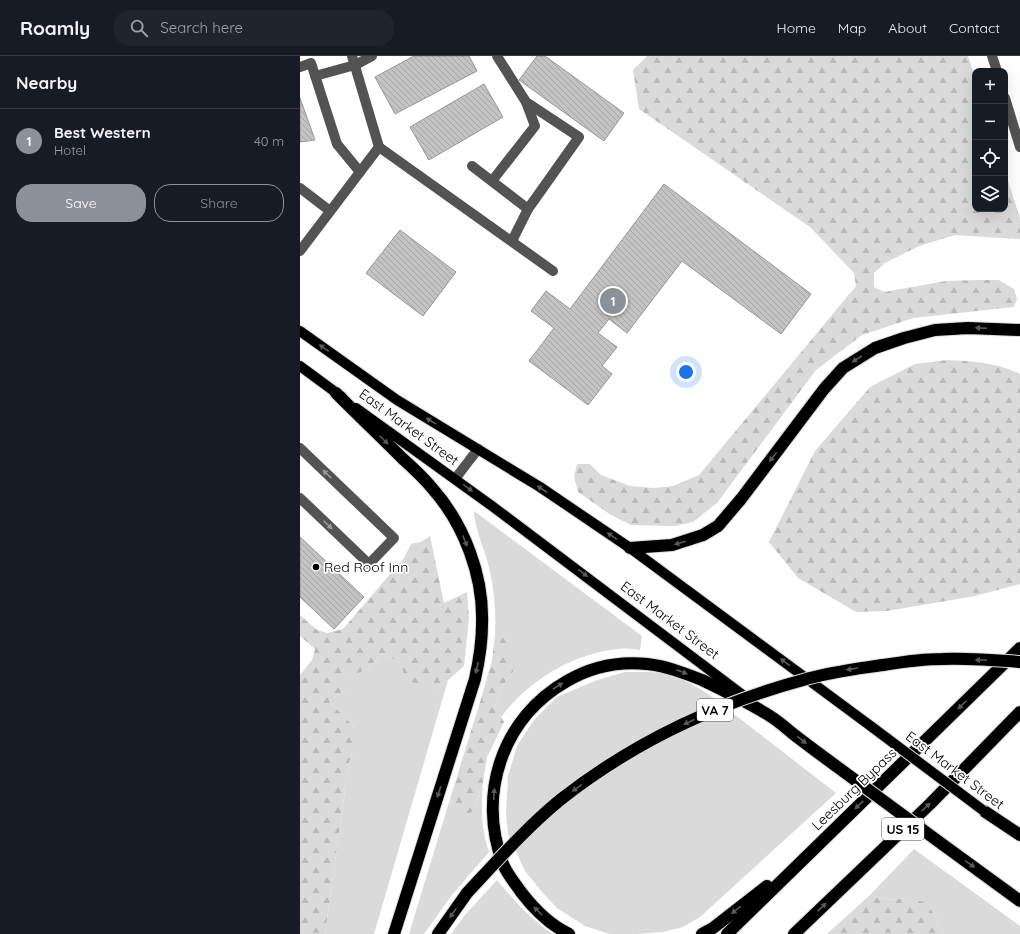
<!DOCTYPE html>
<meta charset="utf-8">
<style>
:root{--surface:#171b24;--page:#20242c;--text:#f1f3f6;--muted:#9ea1a6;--line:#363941;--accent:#8c9099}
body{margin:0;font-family:Quicksand,sans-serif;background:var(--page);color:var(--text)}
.controls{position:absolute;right:12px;top:12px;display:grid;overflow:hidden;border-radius:8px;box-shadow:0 4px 16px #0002}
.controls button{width:36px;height:36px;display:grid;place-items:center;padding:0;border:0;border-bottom:1px solid var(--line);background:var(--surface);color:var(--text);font:20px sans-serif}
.you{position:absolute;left:386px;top:316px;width:14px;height:14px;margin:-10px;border:3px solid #fff;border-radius:50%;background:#1a73e8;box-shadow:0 0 0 6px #1a73e833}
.badge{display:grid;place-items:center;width:26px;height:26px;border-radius:50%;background:var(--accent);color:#fff;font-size:13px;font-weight:700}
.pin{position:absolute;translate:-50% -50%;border:2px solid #fff;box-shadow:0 1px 4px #0006}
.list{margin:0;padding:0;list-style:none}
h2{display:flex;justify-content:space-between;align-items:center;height:52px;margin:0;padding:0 16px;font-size:17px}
h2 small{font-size:13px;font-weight:400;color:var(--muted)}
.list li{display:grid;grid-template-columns:26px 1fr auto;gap:12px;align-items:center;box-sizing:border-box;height:64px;padding:0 16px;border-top:1px solid var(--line)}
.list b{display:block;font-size:15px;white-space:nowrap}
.list p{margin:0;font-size:13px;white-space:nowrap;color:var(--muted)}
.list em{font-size:13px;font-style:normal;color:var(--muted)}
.actions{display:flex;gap:8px;padding:12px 16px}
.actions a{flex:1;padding:9px 0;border:1px solid var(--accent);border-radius:16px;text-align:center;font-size:14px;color:var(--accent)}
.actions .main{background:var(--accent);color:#fff}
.icon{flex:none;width:22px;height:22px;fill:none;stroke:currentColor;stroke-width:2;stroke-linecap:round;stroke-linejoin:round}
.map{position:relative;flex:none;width:720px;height:878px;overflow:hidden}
header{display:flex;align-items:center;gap:24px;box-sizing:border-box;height:56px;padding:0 20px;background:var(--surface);border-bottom:1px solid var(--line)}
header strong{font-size:19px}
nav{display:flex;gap:22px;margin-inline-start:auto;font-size:14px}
.search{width:280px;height:36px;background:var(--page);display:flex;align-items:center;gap:10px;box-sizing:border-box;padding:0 14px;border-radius:16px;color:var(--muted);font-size:15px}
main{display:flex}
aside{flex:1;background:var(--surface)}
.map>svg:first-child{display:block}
.grass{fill:#dadada}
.forest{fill:url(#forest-firs)}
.building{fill:url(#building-back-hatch);stroke:#979797}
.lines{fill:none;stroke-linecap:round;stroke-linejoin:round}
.major-casing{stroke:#dbdbdb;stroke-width:12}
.highway-casing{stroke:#dbdbdb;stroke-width:14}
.minor{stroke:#535353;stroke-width:10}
.major{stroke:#000;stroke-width:10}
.highway{stroke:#000;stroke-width:12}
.major-bridge-casing{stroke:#dbdbdb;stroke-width:12;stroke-linecap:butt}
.highway-bridge-casing{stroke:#dbdbdb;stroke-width:14;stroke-linecap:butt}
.major-bridge{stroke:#000;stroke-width:10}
.highway-bridge{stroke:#000;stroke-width:12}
.oneway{fill:#595959}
.oneway2{fill:#989898}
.poi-dot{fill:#000;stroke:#fff;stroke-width:1.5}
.labels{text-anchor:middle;stroke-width:3.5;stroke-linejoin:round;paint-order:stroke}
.shield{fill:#fff;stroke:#4c4c4c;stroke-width:1}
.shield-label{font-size:13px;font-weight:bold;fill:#000}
.street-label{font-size:14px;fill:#000;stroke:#fff}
.poi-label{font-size:14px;fill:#000;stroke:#fff;text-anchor:start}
</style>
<header>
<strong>Roamly</strong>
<div class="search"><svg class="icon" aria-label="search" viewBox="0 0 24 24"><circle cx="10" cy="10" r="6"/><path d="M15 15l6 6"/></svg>Search here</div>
<nav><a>Home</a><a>Map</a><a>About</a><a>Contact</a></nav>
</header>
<main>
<aside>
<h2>Nearby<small></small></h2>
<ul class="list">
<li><span class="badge">1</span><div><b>Best Western</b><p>Hotel</p></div><em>40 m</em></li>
</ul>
<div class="actions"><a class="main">Save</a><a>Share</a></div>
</aside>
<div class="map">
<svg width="720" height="878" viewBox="0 0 720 878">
<defs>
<pattern id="forest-firs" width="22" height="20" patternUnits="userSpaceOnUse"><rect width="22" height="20" fill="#dadada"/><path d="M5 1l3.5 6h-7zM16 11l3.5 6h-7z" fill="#b9b9b9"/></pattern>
<pattern id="building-back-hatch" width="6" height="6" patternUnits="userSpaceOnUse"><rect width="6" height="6" fill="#c3c3c3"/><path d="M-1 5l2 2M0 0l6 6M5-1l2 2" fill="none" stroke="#a6a6a6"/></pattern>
</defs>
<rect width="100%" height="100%" fill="#fff"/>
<g class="grass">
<path d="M 174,455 L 342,580 L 340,594 C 333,593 325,592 318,593 C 272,598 229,624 201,661 L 195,650 L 203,630 L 213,616 L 208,584 L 195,578 C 196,553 194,528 187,504 C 182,487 175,473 174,455 Z"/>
<polygon points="82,597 100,607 133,633 148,624 74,878 25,878 49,706 53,695 55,672 29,645 46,633 46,622 68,613"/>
<path d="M 325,616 C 340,616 358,615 372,619 C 385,624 397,631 408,638 L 536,737 L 400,861 L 383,871 L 363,876 L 337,878 L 310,878 L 285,870 L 257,852 L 242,836 L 225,815 L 208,778 L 206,758 L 208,720 L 217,690 L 234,664 L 257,641 L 297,624 Z"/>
<path d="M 183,726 C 181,752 181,772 189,796 L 151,840 L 124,878 L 109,878 L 150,743 L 151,752 L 174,754 Z"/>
<polygon points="614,793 720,870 720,878 643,878 634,858 608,842 589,844 570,839"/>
<path d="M 197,824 C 215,846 229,861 252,878 L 151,878 L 165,859 Z"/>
</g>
<g class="forest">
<polygon points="347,0 668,0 675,21 675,153 705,153 705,116 720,162 720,183 655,179 619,190 585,207 574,217 574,231 584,236 646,225 678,224 699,224 714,233 717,243 714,251 613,262 562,279 516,314 417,447 393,466 375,470 331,469 311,459 278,436 274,421 277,408 290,408 301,419 330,430 354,432 373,430 399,419 556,230 554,217 510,171 339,53 333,14"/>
<path d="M 647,304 C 672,305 698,307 720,318 L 720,528 L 675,540 L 587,555 L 556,556 L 498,522 L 469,486 L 515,395 L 570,331 L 615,308 Z"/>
<polygon points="130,480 144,547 167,536 169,562 164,610 148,624 133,633 106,624 100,607 82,597 68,613 46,622 46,633 29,645 55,672 61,688 53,695 49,706 25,878 0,878 0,619 12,604 15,593 0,580 0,559 17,574 27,577 43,573 104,502 111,488 121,486"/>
<polygon points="195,578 208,584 214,607 213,616 203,630 195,650 204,666 187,701 183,726 174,754 165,761 160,761 151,752 150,743 181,643 192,604"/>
<polygon points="570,839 589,844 608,842 624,846 634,858 643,878 527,878"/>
</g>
<g class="building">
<polygon points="114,0 169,0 177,15 95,58 75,21"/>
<polygon points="237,0 245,0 324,57 304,85 219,24"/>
<polygon points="184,28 203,61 129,104 110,71"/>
<polygon points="0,42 15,84 0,86"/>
<polygon points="364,128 511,238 481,278 382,205 327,277 309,263 298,277 317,291 302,310 312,318 288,349 229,305 254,272 231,255 246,235 270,253"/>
<polygon points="100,174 156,216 123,260 66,217"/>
<polygon points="0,481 64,541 34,573 0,541"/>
</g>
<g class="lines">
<g class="major-casing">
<g id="major">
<polyline points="0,275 97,344 240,431 330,492 572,671"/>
<polyline points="0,310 42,341"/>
<polyline points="56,352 192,450 448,643"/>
</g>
</g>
<g class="highway-casing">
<g id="highway">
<path d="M 36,337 C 58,359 80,380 102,402 C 112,411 123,421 132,432 C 164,468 184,520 182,569 C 182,587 179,605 175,623 L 94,878"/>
<polyline points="330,492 372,489 403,479 418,470 441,443 524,333 543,312 575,292 604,282 635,274 668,272 720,274"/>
<polyline points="684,755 720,779"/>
<polyline points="642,788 720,845"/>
<polyline points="138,878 167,837"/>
<path d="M 269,878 C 250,869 234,853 221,836 C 215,827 207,818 203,808 C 177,738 202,662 267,625 C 291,611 319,605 347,608 C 366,610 384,617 402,624 C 425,635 448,646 470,660 C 478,665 485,671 492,677 C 506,688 521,699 536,710"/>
<polyline points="402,878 413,872 467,830"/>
<polyline points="427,878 720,592"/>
<polyline points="494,878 630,748 720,656"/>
</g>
</g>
<g class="minor">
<polyline points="197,0 226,46 279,81 228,153"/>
<polyline points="692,0 697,15"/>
<polyline points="0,11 11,7 37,88 60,116"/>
<polyline points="15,20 55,9 72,0"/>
<polyline points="705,42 720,91"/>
<polyline points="79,91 253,215"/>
<polyline points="172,110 228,153 212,185"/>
<polyline points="192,125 235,70 226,46"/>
<polyline points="0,132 30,155"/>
<polyline points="0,195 79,91 52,0"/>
<polyline points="0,392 94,482 69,508 0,442"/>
<polyline points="155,423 178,393"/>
</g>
<use href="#major" class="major"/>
<use href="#highway" class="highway"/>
<g class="major-bridge-casing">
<polyline id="major-bridge" points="572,671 684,755"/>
</g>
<g class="highway-bridge-casing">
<g id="highway-bridge">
<polyline points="536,710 642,788"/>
<path d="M 167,837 C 197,805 226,772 260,744 C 331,688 415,648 503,624 C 529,616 556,613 583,609 C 602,606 622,603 642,603 C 668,602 694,604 720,606"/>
</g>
</g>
<use href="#major-bridge" class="major-bridge"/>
<use href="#highway-bridge" class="highway-bridge"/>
</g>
<defs><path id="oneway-solid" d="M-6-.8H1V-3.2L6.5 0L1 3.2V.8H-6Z"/></defs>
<g class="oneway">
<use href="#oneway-solid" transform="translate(681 272) rotate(-178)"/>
<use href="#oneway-solid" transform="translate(24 292) rotate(-145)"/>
<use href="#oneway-solid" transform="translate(557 303) rotate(148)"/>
<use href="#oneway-solid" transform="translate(131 365) rotate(-148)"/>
<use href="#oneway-solid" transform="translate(84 384) rotate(45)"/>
<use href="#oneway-solid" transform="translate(473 401) rotate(127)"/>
<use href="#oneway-solid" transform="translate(168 432) rotate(36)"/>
<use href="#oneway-solid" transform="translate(242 433) rotate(-147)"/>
<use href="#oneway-solid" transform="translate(312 480) rotate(-146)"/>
<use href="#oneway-solid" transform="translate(165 485) rotate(68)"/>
<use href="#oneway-solid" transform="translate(380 487) rotate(164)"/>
<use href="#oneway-solid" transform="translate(283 517) rotate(37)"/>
<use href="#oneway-solid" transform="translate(681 604) rotate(-178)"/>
<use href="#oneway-solid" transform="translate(485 606) rotate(-144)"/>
<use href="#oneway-solid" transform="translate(177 612) rotate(102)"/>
<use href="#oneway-solid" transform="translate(552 613) rotate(171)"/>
<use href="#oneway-solid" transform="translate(382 616) rotate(21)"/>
<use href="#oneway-solid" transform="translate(258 630) rotate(-32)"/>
<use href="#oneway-solid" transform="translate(662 649) rotate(136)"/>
<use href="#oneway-solid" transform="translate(389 666) rotate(155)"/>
<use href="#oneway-solid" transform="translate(502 684) rotate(38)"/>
<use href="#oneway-solid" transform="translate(277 732) rotate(144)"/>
<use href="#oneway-solid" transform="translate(139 736) rotate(108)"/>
<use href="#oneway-solid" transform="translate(194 738) rotate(-86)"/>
<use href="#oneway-solid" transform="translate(559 749) rotate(136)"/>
<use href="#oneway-solid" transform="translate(626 751) rotate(-43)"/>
<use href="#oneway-solid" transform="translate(670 808) rotate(35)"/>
<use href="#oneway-solid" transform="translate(522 851) rotate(-44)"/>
<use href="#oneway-solid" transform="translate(436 854) rotate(142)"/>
<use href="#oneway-solid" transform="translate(238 855) rotate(-135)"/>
<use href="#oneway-solid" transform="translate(153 857) rotate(125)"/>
</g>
<g class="oneway2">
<use href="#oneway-solid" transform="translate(27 418) rotate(-137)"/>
<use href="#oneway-solid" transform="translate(28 469) rotate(43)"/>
</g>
<circle class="poi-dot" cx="16" cy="511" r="4"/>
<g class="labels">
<g class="shield">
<rect x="397" y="643" width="36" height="22" rx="3"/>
<rect x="582" y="762" width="42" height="22" rx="3"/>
</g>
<g class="shield-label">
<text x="415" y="659">VA 7</text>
<text x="603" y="778">US 15</text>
</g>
<g class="street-label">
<text transform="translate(109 371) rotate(36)" y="5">East Market Street</text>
<text transform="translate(370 564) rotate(37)" y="5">East Market Street</text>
<text transform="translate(655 714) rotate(37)" y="5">East Market Street</text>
<text transform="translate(554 733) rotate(-44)" y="5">Leesburg Bypass</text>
</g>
<g class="poi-label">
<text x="24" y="516">Red Roof Inn</text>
</g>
</g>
</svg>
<div class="controls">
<button>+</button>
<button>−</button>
<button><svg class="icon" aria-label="locate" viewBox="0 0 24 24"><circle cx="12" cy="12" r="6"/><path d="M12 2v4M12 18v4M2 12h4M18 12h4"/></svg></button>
<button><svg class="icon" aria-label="layers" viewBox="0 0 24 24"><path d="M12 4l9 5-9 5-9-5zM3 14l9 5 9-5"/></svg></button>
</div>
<div class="you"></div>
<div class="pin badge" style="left:313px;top:245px">1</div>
</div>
</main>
